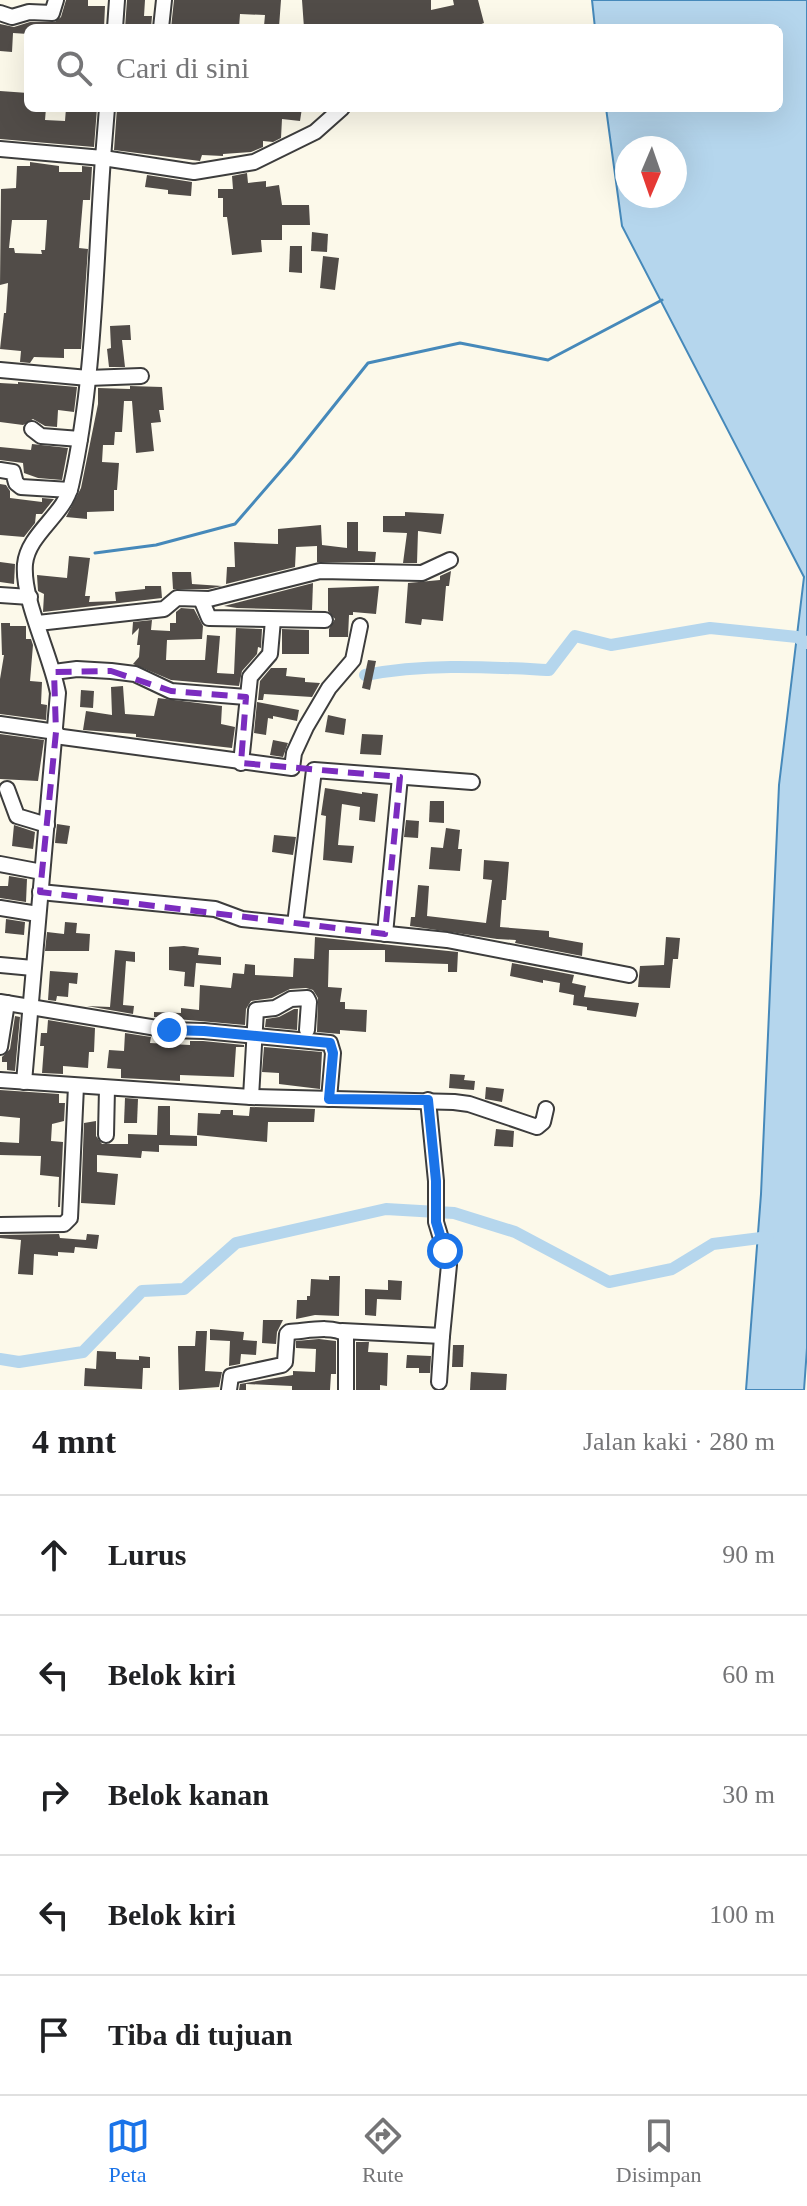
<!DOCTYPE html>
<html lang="id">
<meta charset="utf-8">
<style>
:root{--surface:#fff;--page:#f6f6f6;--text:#202124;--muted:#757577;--line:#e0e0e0;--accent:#1a73e8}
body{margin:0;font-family:Georgia,serif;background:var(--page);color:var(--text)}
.compass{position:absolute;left:615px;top:136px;width:72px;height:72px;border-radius:50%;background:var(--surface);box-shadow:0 8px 32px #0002;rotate:182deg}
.stop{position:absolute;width:24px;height:24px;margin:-18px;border:6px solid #1a73e8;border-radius:50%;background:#fff}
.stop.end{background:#1a73e8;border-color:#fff;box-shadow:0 2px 8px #0008}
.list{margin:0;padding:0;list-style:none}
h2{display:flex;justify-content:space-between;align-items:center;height:104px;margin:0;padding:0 32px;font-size:34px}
h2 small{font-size:26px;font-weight:400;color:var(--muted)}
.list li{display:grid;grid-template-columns:52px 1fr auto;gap:24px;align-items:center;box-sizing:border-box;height:120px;padding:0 32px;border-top:2px solid var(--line)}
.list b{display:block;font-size:30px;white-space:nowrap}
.list em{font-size:26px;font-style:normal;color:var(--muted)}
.icon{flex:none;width:44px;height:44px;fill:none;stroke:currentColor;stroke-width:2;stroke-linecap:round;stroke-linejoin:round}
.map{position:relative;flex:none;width:807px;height:1390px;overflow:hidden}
.search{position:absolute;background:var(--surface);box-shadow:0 8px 32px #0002;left:24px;right:24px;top:24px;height:88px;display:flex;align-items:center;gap:20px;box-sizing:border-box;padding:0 28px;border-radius:12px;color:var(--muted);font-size:30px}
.sheet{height:704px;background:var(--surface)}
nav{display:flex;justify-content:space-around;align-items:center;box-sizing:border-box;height:112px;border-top:2px solid var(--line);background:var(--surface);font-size:22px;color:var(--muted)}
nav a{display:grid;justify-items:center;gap:4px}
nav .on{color:var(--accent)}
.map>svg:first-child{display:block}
.water{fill:#b5d6ed;stroke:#4689ba;stroke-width:2;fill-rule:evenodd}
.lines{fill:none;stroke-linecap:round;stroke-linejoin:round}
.stream{stroke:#4689ba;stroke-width:3}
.canal{stroke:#b5d6ed;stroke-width:12}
.building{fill:#514c48;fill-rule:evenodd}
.street-casing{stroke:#3d3d3d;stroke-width:18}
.street{stroke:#fff;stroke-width:14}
.route{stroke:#1a73e8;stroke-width:10}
.marked{fill:none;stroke:#7b2cbf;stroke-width:6;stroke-dasharray:16 10;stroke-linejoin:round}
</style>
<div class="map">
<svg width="807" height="1390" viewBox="0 0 807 1390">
<rect width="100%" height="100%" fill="#fcf9ea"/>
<path class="water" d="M 592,0 L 807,0 L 807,1348 L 804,1390 L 746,1390 L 761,1194 L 779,785 L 804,577 L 622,226 L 606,108 L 779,108 L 779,28 L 595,28 ZM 627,148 L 675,148 L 675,196 L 627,196 Z"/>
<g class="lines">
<polyline class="stream" points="95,553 156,545 235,524 293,457 368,363 460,343 548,360 662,300"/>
<g class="canal">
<path d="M 365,675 C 426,663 487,667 549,670 L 575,636 L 611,645 L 710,628 L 797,637 L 807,643"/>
<polyline points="0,1359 19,1362 83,1352 142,1291 184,1289 236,1243 386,1209 454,1213 515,1232 609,1282 672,1269 713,1244 768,1237"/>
</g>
</g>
<g class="building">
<polygon points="66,0 88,0 88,6 105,6 104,28 28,28 28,34 13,33 12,52 0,51 0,24 14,27 30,22 55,22 61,17"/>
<polygon points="127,0 145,0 144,16 152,16 151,28 125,28"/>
<polygon points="174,0 281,0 279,27 264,26 265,15 240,14 239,28 171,28"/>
<polygon points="302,0 431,0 431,10 454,5 453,0 478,0 484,23 471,28 304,28"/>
<polygon points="0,91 28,93 28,108 46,108 45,120 65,121 66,108 97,108 94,147 0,139"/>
<polygon points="117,108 302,108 300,121 282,119 281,138 273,142 263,141 263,147 251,152 223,154 223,156 202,155 200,161 114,150"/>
<path d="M 30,162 L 59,166 L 59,172 L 82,172 L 82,166 L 92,167 L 90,200 L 83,200 L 79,248 L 88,249 L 81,349 L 64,349 L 64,358 L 34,357 L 30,363 L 20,362 L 21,351 L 0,349 L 4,313 L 6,313 L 8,283 L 0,285 L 1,189 L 16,188 L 17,166 L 30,166 ZM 12,220 L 47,220 L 45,250 L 41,250 L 42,254 L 15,253 L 14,248 L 9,248 Z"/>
<polygon points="247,173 248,183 266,181 266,187 279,185 282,205 309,205 310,225 282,225 282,240 261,240 262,252 232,255 227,217 223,217 223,198 218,198 218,189 233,189 232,176"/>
<polygon points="147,175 192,182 191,196 168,194 168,190 145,187"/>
<polygon points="312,232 328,234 327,252 311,251"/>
<polygon points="290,246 302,246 302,273 289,272"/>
<polygon points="323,256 339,258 335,290 320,288"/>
<polygon points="130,325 131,340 122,340 125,367 109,367 107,349 111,348 110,326"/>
<polygon points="18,382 77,387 74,412 58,410 57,427 45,426 33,419 23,425 0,422 0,383 18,384"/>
<polygon points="130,386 162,387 164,410 159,410 161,422 151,423 154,451 136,453 132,401 124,401 122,432 115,432 114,445 103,445 102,462 119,463 117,490 114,490 114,511 87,512 87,519 66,517 81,488 98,404 98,388 130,389"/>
<polygon points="32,444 68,448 62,480 38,478 24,473 23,463 0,460 0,447 31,450"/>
<polygon points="0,484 6,485 10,491 10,498 42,502 42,498 54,499 42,514 36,514 35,523 24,537 0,535"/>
<polygon points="405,512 444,514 441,534 418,531 417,563 403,563 407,533 383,532 383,516 405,516"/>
<polygon points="347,522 358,522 358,551 376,552 375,562 317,562 317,546 296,547 295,567 226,584 227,567 235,567 234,542 278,544 278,529 321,525 322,545 347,548"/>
<polygon points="69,556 90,558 85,596 90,596 89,602 116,601 115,592 145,589 145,586 161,586 162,598 43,612 44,594 38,591 37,575 67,578"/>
<polygon points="0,562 15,564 14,584 0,582"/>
<polygon points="451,571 449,586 446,586 443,621 422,619 421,625 405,623 408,583 440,580 440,576"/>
<polygon points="172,572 191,572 192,584 222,586 208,589 173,589"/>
<polygon points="313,583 312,610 237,608 224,606"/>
<polygon points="379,586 376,614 353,612 353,615 349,615 348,637 329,637 329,629 335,619 328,611 328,588"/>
<polygon points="181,608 194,609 203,626 202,639 167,640 166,660 205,660 207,635 220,636 217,673 234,674 236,628 262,629 261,648 258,647 257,654 242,671 239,686 171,680 133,664 139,657 140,645 137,645 139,628 132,635 133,622 152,620 151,630 170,631 170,623 176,623 176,612"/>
<polygon points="1,623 10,623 10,626 26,626 26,639 31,639 33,645 30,681 42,682 41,704 47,705 46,720 0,714 0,679 4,655 2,655"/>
<polygon points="282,629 309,630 309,654 282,654"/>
<polygon points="368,660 376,661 370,690 362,688"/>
<polygon points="271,668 287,668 286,676 305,678 305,682 320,683 312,697 264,694 263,700 258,700 260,681"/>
<polygon points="123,686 125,714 154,716 158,698 222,706 221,724 235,727 232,748 136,737 136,734 83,730 86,711 112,715 111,687"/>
<polygon points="81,690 94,691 93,708 80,707"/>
<polygon points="257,702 299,710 297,721 273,716 273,719 268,718 266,735 254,733"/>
<polygon points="328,715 346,719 344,735 325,732"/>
<polygon points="0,734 44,740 38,781 0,779"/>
<polygon points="362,734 383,735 381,755 360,754"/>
<polygon points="273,740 288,743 283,757 270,755"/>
<polygon points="325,788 362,794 362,792 378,794 375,822 359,820 360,807 342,804 338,845 354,846 352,863 323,860 326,816 321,815"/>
<polygon points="430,801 444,801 444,823 429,822"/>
<polygon points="406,820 419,821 418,838 404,837"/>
<polygon points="57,824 70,826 67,844 55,843"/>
<polygon points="14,825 35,832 33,849 12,846"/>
<polygon points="446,828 460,830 458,849 462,849 460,871 429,869 431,847 443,848"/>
<polygon points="274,835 296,837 293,855 272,852"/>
<polygon points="484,860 509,862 506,900 502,900 500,927 549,931 549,937 583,943 582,956 515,943 516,940 497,939 410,926 411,917 415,917 418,885 429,886 427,916 486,923 492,880 483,879"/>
<polygon points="9,876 27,879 26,902 0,898 0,886 8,886"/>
<polygon points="6,919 25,922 24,935 5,933"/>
<polygon points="65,922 77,923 76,933 90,934 89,951 45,951 47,932 64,934"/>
<polygon points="315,937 458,952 457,972 448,972 448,964 385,962 385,950 329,950 328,987 342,988 340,1002 345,1002 345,1009 367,1010 366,1032 340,1030 340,1034 317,1032 318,998 313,990 306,988 290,989 272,998 251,1001 246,1009 245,1025 154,1017 154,1012 181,1013 181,1008 199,1010 200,985 231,988 233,973 244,974 245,964 255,965 255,975 293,977 294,958 314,959"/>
<polygon points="666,937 680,938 678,959 673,959 670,988 638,987 640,966 664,965"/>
<polygon points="184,946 199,948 198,955 221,957 221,965 196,963 194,987 184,986 185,972 169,970 169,947"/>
<polygon points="115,950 135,952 135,962 126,961 123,1005 134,1006 133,1014 87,1006 110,1007"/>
<polygon points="512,963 574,975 572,983 586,986 584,997 639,1003 636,1017 587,1010 587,1007 573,1005 574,995 559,992 560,983 543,980 543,983 510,976"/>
<polygon points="50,971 78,973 77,984 69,983 68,997 57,996 56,1001 48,1000"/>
<polygon points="294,1009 298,1009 297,1030 265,1027 266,1019 279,1017"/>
<polygon points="15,1016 20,1017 15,1071 7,1070 7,1062 2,1062 2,1057 10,1049"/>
<polygon points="48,1020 95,1028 94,1052 89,1052 88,1068 63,1066 63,1074 42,1073 44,1046 40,1046 41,1033 47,1033"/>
<polygon points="125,1033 151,1037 150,1043 190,1045 190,1041 203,1041 244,1045 244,1047 236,1047 234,1077 180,1075 180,1081 121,1078 121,1069 107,1068 109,1050 124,1051"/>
<polygon points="264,1047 322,1052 320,1089 279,1084 279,1073 262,1072"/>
<polygon points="450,1074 465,1075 464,1080 475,1081 474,1090 449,1088"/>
<polygon points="486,1087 504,1089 502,1102 485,1099"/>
<polygon points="0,1090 59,1094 59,1103 65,1103 64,1121 52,1124 51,1141 63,1142 60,1207 58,1207 59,1177 40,1175 41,1156 0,1155 0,1142 19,1143 20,1118 0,1116"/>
<polygon points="125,1098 138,1099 137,1123 124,1123"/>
<polygon points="158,1106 170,1106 170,1135 197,1136 197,1146 159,1145 159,1152 142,1151 141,1158 97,1155 97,1172 118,1174 115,1205 81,1203 84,1123 96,1121 96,1136 102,1144 128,1144 128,1134 157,1135"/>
<polygon points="250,1107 315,1109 314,1122 268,1122 267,1142 197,1135 198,1113 220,1114 221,1110 233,1110 233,1115 249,1116"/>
<polygon points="496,1129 514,1131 513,1147 494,1146"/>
<polygon points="59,1234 60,1238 86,1240 87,1234 99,1235 97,1249 75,1247 74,1253 58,1252 58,1256 34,1254 33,1275 18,1274 21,1240 0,1238 0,1235"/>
<polygon points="329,1276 340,1276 339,1316 315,1315 296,1319 297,1300 307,1300 307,1296 310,1296 311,1279 329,1280"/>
<polygon points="388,1280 402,1281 401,1300 377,1299 376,1316 365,1315 365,1289 388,1290"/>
<polygon points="263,1320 283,1320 277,1332 276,1344 262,1343"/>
<polygon points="210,1329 244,1332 243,1340 257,1341 256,1355 241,1354 240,1364 229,1366 230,1341 210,1340"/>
<polygon points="196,1331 207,1331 205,1371 222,1372 219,1387 179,1390 178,1346 195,1346"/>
<polygon points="319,1339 336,1341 336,1374 331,1374 330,1390 292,1390 292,1386 246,1384 246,1390 239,1390 240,1384 293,1375 293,1371 315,1372 316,1349 296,1348 296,1341"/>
<polygon points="356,1342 369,1342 368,1352 388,1353 387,1386 380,1385 380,1390 356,1390"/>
<polygon points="453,1345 464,1345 463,1367 452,1367"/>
<polygon points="97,1351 116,1352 116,1359 139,1360 139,1356 150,1357 150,1368 143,1368 142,1389 84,1386 85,1368 96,1369"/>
<polygon points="407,1355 431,1356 430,1373 419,1373 419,1368 406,1368"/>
<polygon points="471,1372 507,1374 506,1390 470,1390"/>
</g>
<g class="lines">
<g class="street-casing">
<g id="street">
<polyline points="0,13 12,17 29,12 52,13 56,0"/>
<polyline points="115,28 117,0"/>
<polyline points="161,28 164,0"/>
<polyline points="0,149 103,158 107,108"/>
<polyline points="0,370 88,378 141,376"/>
<polyline points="32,429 41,436 80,439"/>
<polyline points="0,470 13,472 16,483 21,487 70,490"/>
<polyline points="0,595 30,597"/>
<polyline points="201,599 209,618 325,620"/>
<polyline points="38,623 164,609 177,598 209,599 320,571 422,573 450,560"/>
<polyline points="54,672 77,669 111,671 135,674 171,691 246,697"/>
<polyline points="0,724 56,732"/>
<polyline points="55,736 292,768 294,753 306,727 329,688 353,660 360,626"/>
<polyline points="241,763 250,677 270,654 273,620"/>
<polyline points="7,789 17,816 47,825"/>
<polyline points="0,864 42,872"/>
<polyline points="40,892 215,909 242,919 447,940 629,975"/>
<polyline points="0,908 38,914"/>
<polyline points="295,924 314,770 472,782"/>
<polyline points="385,934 400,777"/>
<polyline points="0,965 33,968"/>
<polyline points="0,1002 169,1030 204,1031 330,1043 333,1053 329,1099"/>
<polyline points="0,1047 7,1003"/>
<polyline points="0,1080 251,1097 454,1102 469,1104 537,1127 543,1122 546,1109"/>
<path d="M 24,1082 L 58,693 C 51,655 22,600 25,564 C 28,534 64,515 71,486 C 95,379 95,267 103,158 L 194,172 L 254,162 L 315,132 L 342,108"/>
<polyline points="251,1097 256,1010 275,1008 291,999 307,998 309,1002 307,1030"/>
<polyline points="106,1135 107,1088"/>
<polyline points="0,1225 64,1224 70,1218 76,1086"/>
<polyline points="342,1331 442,1336 449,1265 436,1222 436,1181 428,1100"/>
<polyline points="439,1382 442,1336"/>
<path d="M 229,1390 L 231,1376 L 282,1365 L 285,1362 L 287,1334 L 289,1332 C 307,1331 331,1325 346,1334 L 346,1390"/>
</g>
</g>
<use href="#street" class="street"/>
</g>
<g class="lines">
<polyline class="route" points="169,1030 204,1031 330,1043 333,1053 329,1099 428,1100 436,1181 436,1222 445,1251"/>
</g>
<path class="marked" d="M 111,671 L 171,691 L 246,697 L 241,763 L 400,777 L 385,934 L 40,892 L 56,732 L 54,672 Z"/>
</svg>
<svg class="compass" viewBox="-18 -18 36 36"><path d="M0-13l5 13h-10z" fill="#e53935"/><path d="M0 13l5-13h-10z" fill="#757577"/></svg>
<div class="stop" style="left:445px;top:1251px"></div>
<div class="stop end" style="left:169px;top:1030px"></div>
<div class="search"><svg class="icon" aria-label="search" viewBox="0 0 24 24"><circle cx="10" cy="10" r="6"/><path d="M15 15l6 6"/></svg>Cari di sini</div>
</div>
<section class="sheet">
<h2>4 mnt<small>Jalan kaki · 280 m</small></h2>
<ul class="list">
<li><svg class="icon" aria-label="ahead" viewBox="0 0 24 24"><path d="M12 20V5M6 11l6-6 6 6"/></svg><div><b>Lurus</b></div><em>90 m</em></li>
<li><svg class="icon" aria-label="left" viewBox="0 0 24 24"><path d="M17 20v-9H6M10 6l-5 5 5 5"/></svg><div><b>Belok kiri</b></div><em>60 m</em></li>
<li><svg class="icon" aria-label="right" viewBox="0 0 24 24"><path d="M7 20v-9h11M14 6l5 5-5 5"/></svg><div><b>Belok kanan</b></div><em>30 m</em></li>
<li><svg class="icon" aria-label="left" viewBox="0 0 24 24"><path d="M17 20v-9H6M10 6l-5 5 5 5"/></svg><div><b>Belok kiri</b></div><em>100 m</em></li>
<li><svg class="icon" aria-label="arrive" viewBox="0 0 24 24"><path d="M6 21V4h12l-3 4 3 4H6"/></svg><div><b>Tiba di tujuan</b></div></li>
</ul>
</section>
<nav>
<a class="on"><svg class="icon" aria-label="map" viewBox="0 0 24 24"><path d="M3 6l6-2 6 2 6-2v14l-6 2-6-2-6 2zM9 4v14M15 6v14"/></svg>Peta</a>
<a><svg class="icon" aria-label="directions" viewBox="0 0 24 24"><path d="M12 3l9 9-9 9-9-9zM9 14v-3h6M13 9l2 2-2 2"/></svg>Rute</a>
<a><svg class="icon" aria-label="saved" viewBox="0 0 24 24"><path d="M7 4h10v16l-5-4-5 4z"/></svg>Disimpan</a>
</nav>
